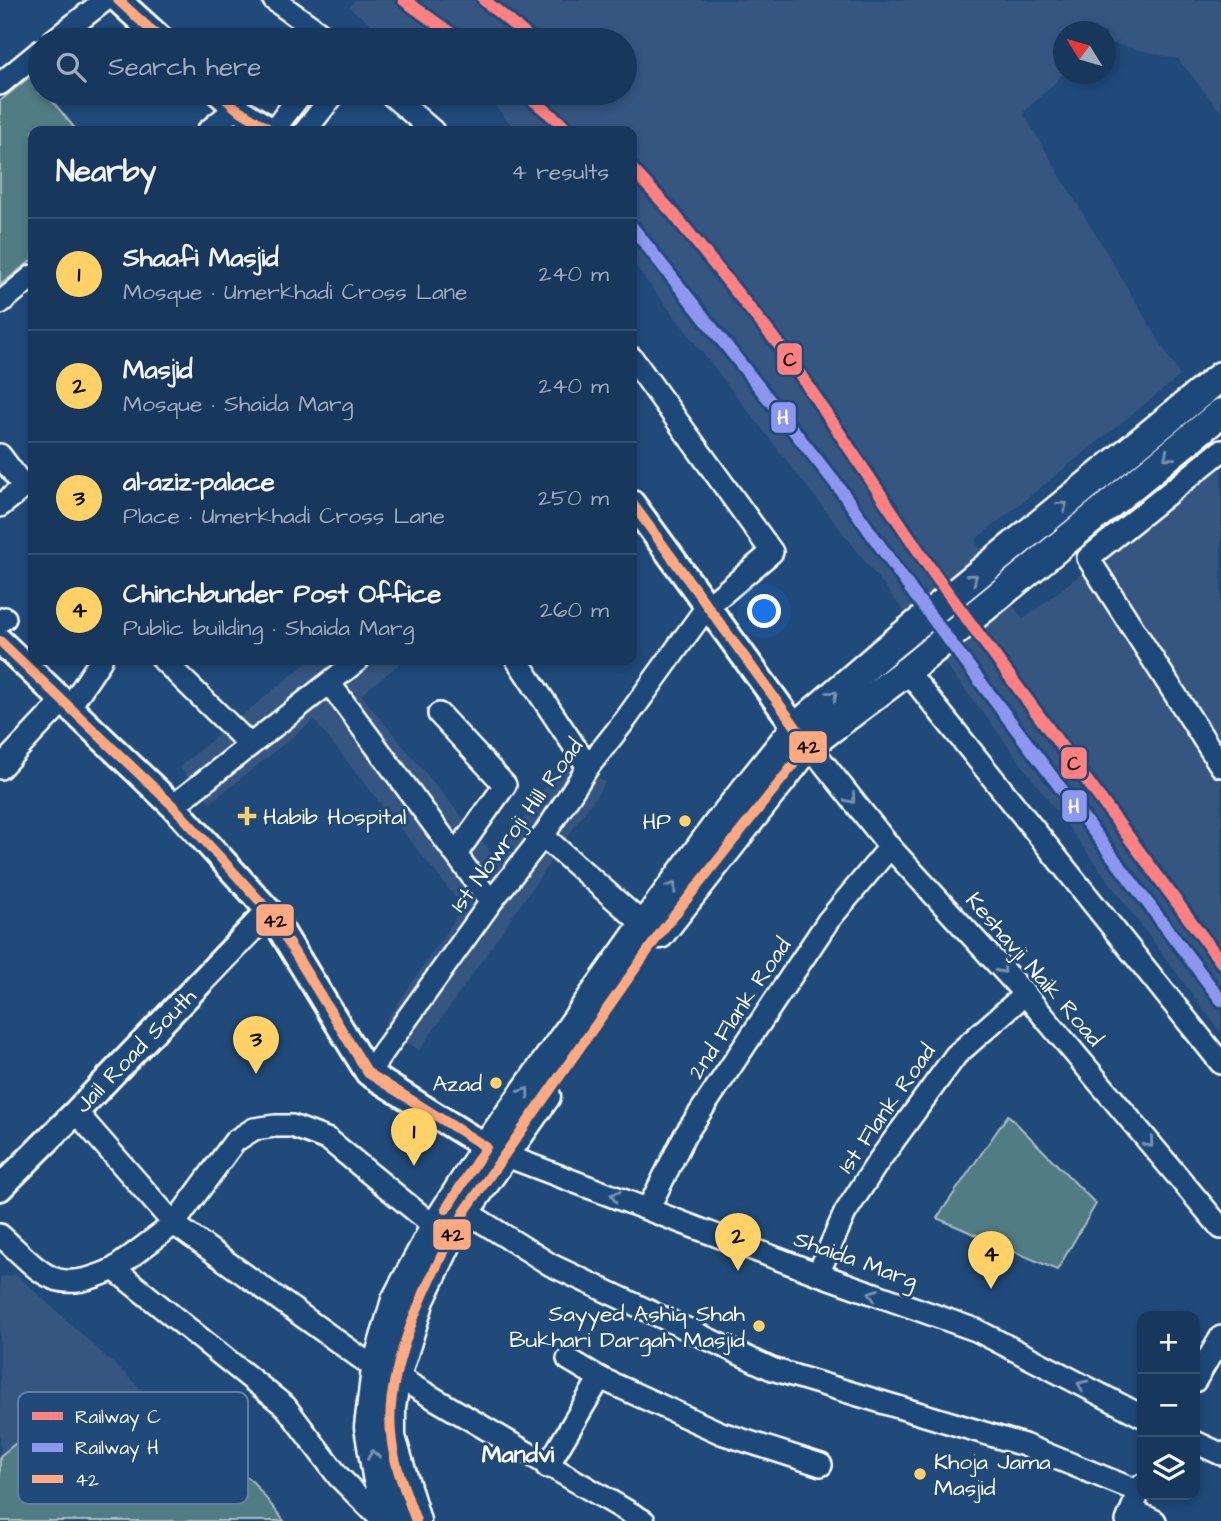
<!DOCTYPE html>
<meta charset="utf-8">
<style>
:root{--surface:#17385c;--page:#203f62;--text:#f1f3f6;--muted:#9eacbb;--line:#365272;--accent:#ffd166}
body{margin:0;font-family:"Architects Daughter",sans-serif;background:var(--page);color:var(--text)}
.controls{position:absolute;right:21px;bottom:21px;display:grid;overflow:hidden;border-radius:14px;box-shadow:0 4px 10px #0003}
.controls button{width:63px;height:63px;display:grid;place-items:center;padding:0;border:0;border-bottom:2px solid var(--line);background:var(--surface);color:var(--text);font:35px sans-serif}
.compass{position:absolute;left:1053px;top:21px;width:63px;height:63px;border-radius:50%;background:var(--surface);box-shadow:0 4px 10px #0003;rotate:307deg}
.you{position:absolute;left:765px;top:612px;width:24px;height:24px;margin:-18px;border:5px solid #fff;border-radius:50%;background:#1a73e8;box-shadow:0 0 0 10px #1a73e833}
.badge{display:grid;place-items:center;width:46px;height:46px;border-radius:50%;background:var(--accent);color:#111;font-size:23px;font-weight:700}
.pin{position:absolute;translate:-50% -58px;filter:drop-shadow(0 2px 4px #0008)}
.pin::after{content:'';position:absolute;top:37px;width:24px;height:21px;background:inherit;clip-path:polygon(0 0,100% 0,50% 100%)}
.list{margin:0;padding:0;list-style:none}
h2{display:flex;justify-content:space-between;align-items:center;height:91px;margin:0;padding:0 28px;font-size:30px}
h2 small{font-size:23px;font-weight:400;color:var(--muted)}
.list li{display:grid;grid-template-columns:46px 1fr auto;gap:21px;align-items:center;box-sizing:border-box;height:112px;padding:0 28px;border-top:2px solid var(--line)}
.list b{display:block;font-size:26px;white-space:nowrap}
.list p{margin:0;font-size:23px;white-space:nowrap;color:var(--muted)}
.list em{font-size:23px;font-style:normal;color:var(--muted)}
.icon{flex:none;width:38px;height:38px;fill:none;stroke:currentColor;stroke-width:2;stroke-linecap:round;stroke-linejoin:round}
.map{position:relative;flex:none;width:1221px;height:1521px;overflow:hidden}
.search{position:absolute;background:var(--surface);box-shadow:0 4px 10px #0003;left:28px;top:28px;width:609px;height:77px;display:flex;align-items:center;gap:18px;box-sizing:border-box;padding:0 24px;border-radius:38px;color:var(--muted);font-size:26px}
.panel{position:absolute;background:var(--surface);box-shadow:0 4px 10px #0003;left:28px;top:126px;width:609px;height:539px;border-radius:14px}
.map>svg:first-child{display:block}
.built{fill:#365681}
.green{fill:#517c83;stroke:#a8bec1;stroke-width:2}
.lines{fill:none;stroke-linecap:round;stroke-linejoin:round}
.minor-casing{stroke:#fff;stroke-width:26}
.tertiary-casing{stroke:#fff;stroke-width:30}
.secondary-casing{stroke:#fff;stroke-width:33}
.minor{stroke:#1f4a7a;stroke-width:21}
.tertiary{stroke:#1f4a7a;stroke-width:24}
.secondary{stroke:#1f4a7a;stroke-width:28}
.bus-1-casing{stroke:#1f4a7a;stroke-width:16}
.bus-1{stroke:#ffa980;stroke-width:10}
.rail-1-casing{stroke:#1f4a7a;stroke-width:18}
.rail-2-casing{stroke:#1f4a7a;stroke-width:18}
.rail-1{stroke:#ff8080;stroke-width:12}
.rail-2{stroke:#8e97f0;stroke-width:12}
.oneway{stroke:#7992af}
.poi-dot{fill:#ffd166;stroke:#1f4a7a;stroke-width:2.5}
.labels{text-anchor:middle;stroke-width:6;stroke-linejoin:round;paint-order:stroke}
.poi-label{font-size:23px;fill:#fff;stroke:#1f4a7a;text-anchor:end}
.street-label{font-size:23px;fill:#fff;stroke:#1f4a7a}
.neighbourhood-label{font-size:24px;font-weight:bold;fill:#fff;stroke:#1f4a7a}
.key{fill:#1f4a7a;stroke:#6280a2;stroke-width:2}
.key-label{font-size:19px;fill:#fff}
.line-badge{stroke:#1f4a7a;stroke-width:2.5}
.badge-label{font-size:19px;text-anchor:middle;font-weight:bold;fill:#fff}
.pale-badge-label{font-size:19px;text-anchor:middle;font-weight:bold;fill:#111}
</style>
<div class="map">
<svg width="1221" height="1521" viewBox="0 0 1221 1521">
<rect width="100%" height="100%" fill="#1f4a7a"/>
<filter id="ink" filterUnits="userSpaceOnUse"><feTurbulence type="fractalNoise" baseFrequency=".0143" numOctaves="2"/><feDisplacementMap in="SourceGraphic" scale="14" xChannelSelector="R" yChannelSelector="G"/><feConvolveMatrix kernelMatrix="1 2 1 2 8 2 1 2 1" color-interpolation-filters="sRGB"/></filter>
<g filter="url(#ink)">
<g class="built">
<polygon points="355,0 1221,0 1221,112 1178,59 1106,42 1106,32 1064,32 1064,74 1023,113 1180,376 975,540 1015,609 1024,619 1221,463 1221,1033 994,727 632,262 632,131 517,131 483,93 625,93 625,40 434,40 428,36 424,40 391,40 349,7"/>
<polygon points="310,660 404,660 361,695 496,858 568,753 605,783 419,1051 384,1024 463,907 314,720 210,803 179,767"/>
<polygon points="16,1274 162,1408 141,1445 110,1426 69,1471 21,1439 0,1456 0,1277"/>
</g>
<g class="green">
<polygon points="32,75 40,85 40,93 46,93 77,131 33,131 33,259 0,285 0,101"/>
<polygon points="1008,1115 1096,1204 1057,1270 937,1218"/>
<polygon points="162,1408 253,1482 284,1521 0,1521 0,1456 21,1439 69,1471 111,1426 142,1445"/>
</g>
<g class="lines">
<g class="minor-casing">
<g id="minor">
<polyline points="274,0 330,40"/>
<polyline points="54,40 105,0"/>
<polyline points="0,84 40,51"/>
<polyline points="389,93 433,131"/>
<polyline points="208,131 236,108"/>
<polyline points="273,131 302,93"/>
<polyline points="305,131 335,93"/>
<polyline points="0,303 33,276"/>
<polyline points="1221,451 1088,558 1221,766"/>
<polyline points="0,455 24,487"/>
<polyline points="0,506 33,480"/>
<polyline points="0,621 5,618"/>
<polyline points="163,660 250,745"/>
<polyline points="517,660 588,767"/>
<polyline points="907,671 1221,1063"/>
<polyline points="330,684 491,902"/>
<polyline points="69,708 101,660"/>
<polyline points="439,714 505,785 456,854"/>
<polyline points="809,745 890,847 1025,994 1221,1228"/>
<polyline points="0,768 63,701"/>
<polyline points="173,806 358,660"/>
<polyline points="543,836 644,925 656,930"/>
<polyline points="368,1073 491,902 543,836 588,767 626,719 706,608 772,552 632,358"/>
<polyline points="76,1112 174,1224 376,1369 396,1376 644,1521"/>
<polyline points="504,1155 818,1274 976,1330 1142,1416"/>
<polyline points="648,1209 685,1135 828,921 890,847"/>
<polyline points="465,1211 551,1265 772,1369 1024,1445 1140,1492"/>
<path d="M 0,1235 C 44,1274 53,1297 114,1269 L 286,1407 L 338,1476 L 383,1521"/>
<polyline points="114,1269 174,1224 235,1141 254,1129 275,1126 292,1126 329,1140 435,1227 447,1231"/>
<polyline points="818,1274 845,1213 878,1162 956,1055 1025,994"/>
<polyline points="568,1359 600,1378 721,1433 821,1465"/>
<polyline points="1195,1381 1221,1337"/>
<polyline points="1195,1442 1221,1454"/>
<polyline points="547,1467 600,1378"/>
<polyline points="1132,1510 1155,1521"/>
<polyline points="1127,1521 1142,1485"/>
</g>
</g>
<g class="tertiary-casing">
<g id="tertiary">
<polyline points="118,0 162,40"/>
<polyline points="219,93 236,108 272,131"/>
<polyline points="632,503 807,743"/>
<polyline points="0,641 173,806 269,911 368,1073 486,1147 502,1154"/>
<polyline points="0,1188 76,1112 269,911"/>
</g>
</g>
<g class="secondary-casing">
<g id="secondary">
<polyline points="660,934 809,745 907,671 1221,413"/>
<polyline points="390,1521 377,1476 369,1427 376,1369 396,1300 435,1227 486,1147 644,925 718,824 795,728 883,652 1221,376"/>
<polyline points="416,1521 391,1437 391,1407 396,1376 420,1300 452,1233 465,1211 546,1096"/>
</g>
</g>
<use href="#minor" class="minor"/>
<use href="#tertiary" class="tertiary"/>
<use href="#secondary" class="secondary"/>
<g class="bus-1-casing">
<g id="bus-1">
<polyline points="118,0 162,40"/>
<polyline points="219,93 236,108 272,131"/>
<polyline points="0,641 173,806 269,911 368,1073 486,1147 446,1209"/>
<path d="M 416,1521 C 406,1492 393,1464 391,1433 C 384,1365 433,1270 465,1211 L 661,932 L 809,745 L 632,503"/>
</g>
</g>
<use href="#bus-1" class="bus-1"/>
<g class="rail-1-casing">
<g id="rail-1">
<polyline points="404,0 460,40"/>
<polyline points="484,0 532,40"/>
<polyline points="525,93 570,131"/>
<polyline points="632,169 673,213 787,355 934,574 1221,962"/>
</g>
</g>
<g class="rail-2-casing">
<polyline id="rail-2" points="632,227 840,489 911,590 1221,1000"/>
</g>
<use href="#rail-1" class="rail-1"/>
<use href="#rail-2" class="rail-2"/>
</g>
<defs><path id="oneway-chevron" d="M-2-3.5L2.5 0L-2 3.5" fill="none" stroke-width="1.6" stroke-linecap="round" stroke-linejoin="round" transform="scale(1.75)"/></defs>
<g class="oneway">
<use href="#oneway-chevron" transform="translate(1168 456) rotate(141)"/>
<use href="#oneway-chevron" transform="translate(1063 506) rotate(-39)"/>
<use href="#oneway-chevron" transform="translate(973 578) rotate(-39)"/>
<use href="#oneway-chevron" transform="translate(833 695) rotate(-41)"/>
<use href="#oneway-chevron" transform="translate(851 799) rotate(51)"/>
<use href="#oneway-chevron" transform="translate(672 887) rotate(-54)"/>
<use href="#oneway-chevron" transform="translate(1002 969) rotate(48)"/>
<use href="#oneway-chevron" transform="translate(525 1092) rotate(-55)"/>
<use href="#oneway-chevron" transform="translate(1149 1143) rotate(50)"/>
<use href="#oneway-chevron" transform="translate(615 1196) rotate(-160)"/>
<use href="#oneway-chevron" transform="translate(873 1294) rotate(-160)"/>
<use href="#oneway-chevron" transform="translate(1082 1385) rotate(-153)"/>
<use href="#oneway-chevron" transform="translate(373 1455) rotate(-100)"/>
</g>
</g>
<g class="poi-dot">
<path d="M243.5 805.5h7v7h7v7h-7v7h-7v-7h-7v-7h7z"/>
<circle cx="685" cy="821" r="7"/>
<circle cx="496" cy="1083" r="7"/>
<circle cx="759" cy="1326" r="7"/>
<circle cx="920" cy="1474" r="7"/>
</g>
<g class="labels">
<g class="poi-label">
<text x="263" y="824" text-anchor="start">Habib Hospital</text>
<text x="671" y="829">HP</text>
<text x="482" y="1091">Azad</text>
<text x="745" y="1321">Sayyed Ashiq Shah<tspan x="745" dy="26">Bukhari Dargah Masjid</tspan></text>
<text x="934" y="1469" text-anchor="start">Khoja Jama<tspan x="934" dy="26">Masjid</tspan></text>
</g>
<g class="street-label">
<text transform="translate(516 825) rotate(-54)" y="8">1st Nowroji Hill Road</text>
<text transform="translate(1035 969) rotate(49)" y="8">Keshavji Naik Road</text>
<text transform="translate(739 1008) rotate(-56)" y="8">2nd Flank Road</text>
<text transform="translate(135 1050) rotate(-46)" y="8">Jail Road South</text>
<text transform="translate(886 1108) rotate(-55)" y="8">1st Flank Road</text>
<text transform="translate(856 1259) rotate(20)" y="8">Shaida Marg</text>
</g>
<g class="neighbourhood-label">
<text x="518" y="1462">Mandvi</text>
</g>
</g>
<rect x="18" y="1392" width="230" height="112" rx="10" class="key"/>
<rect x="32" y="1412" width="31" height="8" fill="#ff8080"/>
<rect x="32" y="1443" width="31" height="9" fill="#8e97f0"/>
<rect x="32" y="1475" width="31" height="8" fill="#ffa980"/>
<g class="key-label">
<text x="75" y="1423">Railway C</text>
<text x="75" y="1454">Railway H</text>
<text x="75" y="1486">42</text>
</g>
<g class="line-badge">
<rect x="776" y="342" width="27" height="34" rx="7" fill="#ff8080"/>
<rect x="770" y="401" width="27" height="33" rx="7" fill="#8e97f0"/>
<rect x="788" y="730" width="40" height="34" rx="7" fill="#ffa980"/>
<rect x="1060" y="746" width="28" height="34" rx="7" fill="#ff8080"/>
<rect x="1061" y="789" width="27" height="34" rx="7" fill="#8e97f0"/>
<rect x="255" y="903" width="40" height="34" rx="7" fill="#ffa980"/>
<rect x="432" y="1218" width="40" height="33" rx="7" fill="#ffa980"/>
</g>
<g class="badge-label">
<text x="783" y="424">H</text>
<text x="1074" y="813">H</text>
</g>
<g class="pale-badge-label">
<text x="790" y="366">C</text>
<text x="808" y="753">42</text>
<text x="1074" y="770">C</text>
<text x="275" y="927">42</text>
<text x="452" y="1241">42</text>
</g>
</svg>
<div class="controls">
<button>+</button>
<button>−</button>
<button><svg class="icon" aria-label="layers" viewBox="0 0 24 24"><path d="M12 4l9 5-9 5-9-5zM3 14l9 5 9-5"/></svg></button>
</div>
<svg class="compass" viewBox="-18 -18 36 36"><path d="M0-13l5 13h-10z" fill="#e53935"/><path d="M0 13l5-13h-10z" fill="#9eacbb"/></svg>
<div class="you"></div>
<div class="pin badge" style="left:414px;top:1166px">1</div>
<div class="pin badge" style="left:738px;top:1271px">2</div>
<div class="pin badge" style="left:256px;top:1074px">3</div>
<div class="pin badge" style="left:991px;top:1289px">4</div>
<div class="search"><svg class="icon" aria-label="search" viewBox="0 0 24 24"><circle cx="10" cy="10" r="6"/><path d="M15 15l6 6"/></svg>Search here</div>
<section class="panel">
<h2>Nearby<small>4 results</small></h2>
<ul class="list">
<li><span class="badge">1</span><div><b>Shaafi Masjid</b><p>Mosque · Umerkhadi Cross Lane</p></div><em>240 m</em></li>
<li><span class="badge">2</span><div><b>Masjid</b><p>Mosque · Shaida Marg</p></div><em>240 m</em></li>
<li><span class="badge">3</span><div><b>al-aziz-palace</b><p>Place · Umerkhadi Cross Lane</p></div><em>250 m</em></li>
<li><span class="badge">4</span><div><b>Chinchbunder Post Office</b><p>Public building · Shaida Marg</p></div><em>260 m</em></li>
</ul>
</section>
</div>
